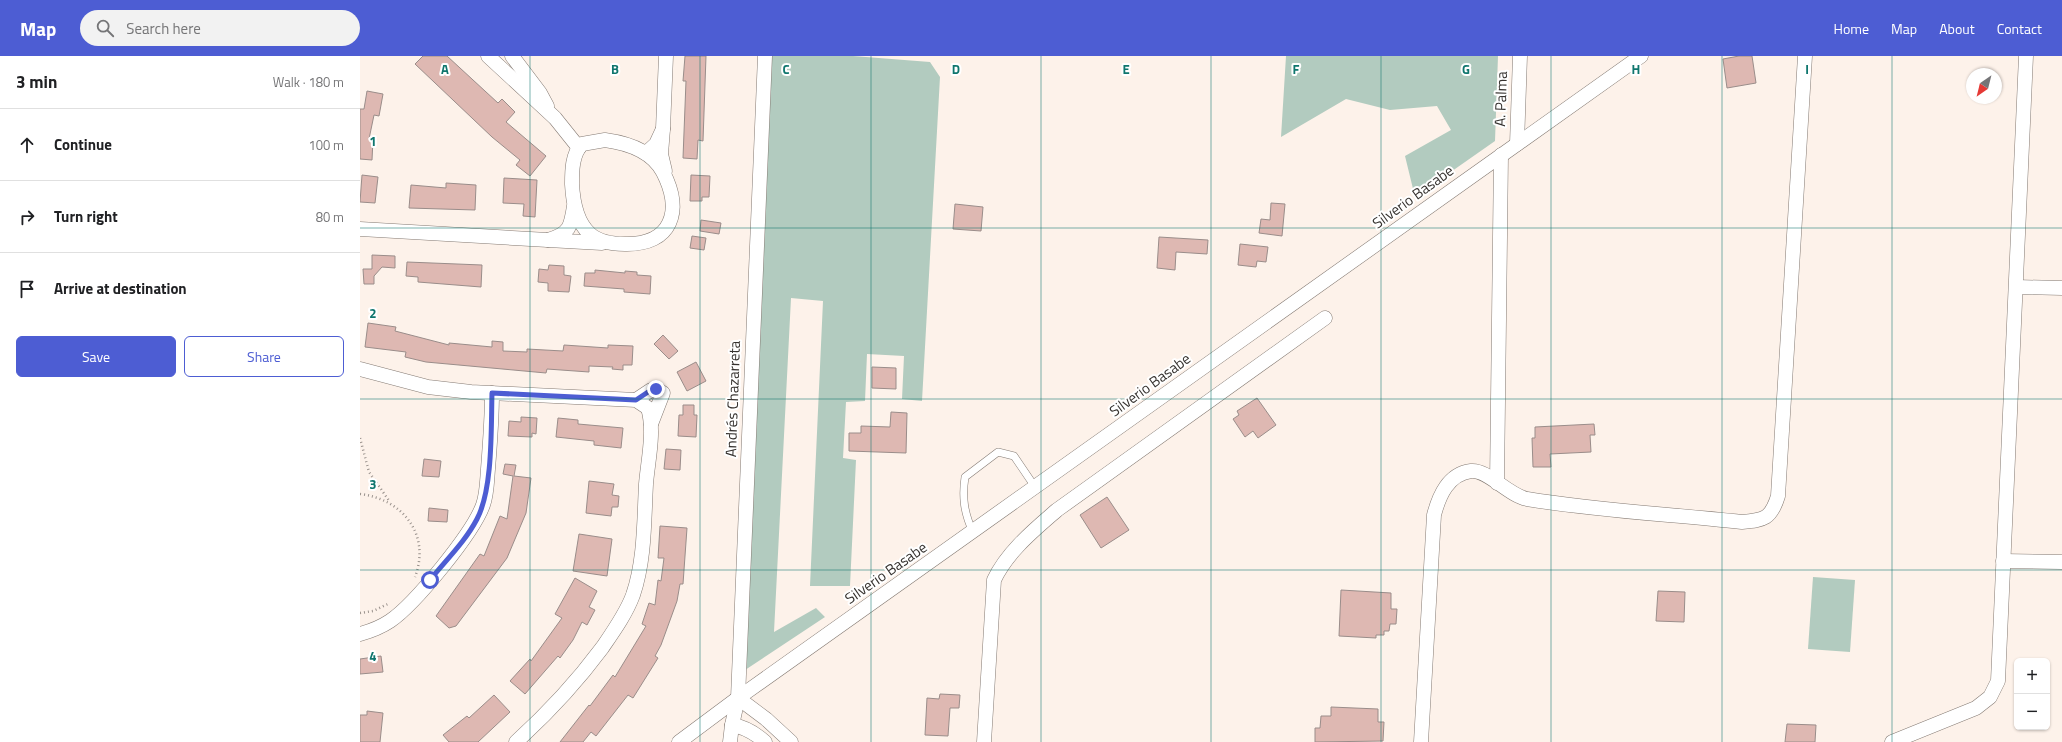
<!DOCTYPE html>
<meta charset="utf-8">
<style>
:root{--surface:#fff;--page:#f2f2f2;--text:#202124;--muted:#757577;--line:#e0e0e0;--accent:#4d5dd3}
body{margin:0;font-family:"Titillium Web",sans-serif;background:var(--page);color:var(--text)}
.controls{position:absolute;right:12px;bottom:12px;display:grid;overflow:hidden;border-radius:6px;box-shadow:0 1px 3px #0004}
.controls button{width:36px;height:36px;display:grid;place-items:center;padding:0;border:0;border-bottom:1px solid var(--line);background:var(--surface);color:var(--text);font:20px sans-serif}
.compass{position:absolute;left:1606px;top:12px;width:36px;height:36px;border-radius:50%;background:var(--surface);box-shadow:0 1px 3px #0004;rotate:215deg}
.stop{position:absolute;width:12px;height:12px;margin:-9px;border:3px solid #4d5dd3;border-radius:50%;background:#fff}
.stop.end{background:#4d5dd3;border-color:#fff;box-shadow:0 1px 4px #0008}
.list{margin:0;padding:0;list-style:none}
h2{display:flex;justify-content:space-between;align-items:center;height:52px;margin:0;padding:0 16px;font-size:17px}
h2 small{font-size:13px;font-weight:400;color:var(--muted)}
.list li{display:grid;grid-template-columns:26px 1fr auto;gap:12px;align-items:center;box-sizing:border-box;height:72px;padding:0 16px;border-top:1px solid var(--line)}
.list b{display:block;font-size:15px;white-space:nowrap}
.list em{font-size:13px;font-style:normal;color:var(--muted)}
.actions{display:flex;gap:8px;padding:12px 16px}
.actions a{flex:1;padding:9px 0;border:1px solid var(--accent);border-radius:6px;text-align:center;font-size:14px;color:var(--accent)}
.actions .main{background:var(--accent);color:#fff}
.icon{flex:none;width:22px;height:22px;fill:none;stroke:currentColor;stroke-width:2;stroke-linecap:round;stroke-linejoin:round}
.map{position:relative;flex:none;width:1702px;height:686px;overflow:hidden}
header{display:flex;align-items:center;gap:24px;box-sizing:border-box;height:56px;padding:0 20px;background:var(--accent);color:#fff}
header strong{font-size:19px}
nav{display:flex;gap:22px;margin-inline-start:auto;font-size:14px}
.search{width:280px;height:36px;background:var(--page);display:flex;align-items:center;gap:10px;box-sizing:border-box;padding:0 14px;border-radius:22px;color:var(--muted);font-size:15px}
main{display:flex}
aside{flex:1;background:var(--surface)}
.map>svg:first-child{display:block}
.green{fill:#b2cbbf}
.building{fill:#deb8b2;stroke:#9a8d8a}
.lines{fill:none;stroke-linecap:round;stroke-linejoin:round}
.lane-casing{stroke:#847a73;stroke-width:8}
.street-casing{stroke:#847a73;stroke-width:15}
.path{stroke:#9a928d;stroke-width:2.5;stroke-dasharray:1 3;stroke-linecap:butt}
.lane{stroke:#fff;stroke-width:7}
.street{stroke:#fff;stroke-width:14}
.route{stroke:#4d5dd3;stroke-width:5}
.grid{fill:none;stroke:#0f766e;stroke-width:1;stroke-opacity:0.55}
.labels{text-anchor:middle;stroke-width:4;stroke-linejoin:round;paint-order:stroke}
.street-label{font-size:15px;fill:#36322f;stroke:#fff}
.grid-label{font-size:13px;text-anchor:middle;font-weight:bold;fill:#0f766e;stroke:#fff;stroke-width:4;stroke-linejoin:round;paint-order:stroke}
</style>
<header>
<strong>Map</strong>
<div class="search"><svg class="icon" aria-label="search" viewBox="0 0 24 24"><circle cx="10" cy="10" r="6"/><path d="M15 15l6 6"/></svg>Search here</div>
<nav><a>Home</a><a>Map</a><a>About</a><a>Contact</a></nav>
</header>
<main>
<aside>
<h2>3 min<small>Walk · 180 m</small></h2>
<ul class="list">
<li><svg class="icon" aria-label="ahead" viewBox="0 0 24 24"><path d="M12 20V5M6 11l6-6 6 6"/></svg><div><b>Continue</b></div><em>100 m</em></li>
<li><svg class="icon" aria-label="right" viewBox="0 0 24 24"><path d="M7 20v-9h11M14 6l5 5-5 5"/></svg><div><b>Turn right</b></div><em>80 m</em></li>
<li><svg class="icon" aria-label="arrive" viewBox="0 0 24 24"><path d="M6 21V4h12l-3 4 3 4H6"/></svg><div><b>Arrive at destination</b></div></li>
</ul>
<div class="actions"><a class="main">Save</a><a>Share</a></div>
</aside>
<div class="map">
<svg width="1702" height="686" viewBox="0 0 1702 686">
<rect width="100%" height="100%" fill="#fdf2ea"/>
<g class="green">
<polygon points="412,0 493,0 570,6 580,21 562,345 542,343 544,300 507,298 505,345 486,346 483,402 496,404 490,530 450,530 463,245 431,242 414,576 456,552 465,561 376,620"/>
<polygon points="926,0 1138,0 1135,85 1055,141 1045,100 1091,74 1077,50 1030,54 986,43 921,81"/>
<polygon points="1453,521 1495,524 1490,596 1448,593"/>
</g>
<g class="building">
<polygon points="63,0 87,0 138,47 142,43 155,56 146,66 186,100 170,120 156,109 160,104 132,81 55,8"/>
<polygon points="325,0 346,0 343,85 338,84 337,103 323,102 326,25 323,25"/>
<polygon points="1379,0 1392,0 1396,27 1367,32 1363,3"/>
<polygon points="7,35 23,38 19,60 14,59 9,83 13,83 12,104 0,103 0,53 4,53"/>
<polygon points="2,119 18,121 15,147 0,146"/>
<polygon points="331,119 350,120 349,141 342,141 342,145 330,145"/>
<polygon points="144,122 177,124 175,161 163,160 164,148 143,147"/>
<polygon points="86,127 116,129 115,154 49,152 51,129 86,132"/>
<polygon points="911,147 925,148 922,180 899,177 901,163 910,164"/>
<polygon points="595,148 623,151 621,175 593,173"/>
<polygon points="341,164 361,167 359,178 340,175"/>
<polygon points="332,180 346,182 344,194 330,192"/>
<polygon points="799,181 848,184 847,198 816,196 815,214 797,212"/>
<polygon points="880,188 908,191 906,206 897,205 896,211 878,209"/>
<polygon points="12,199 35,200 35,212 22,211 14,220 14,228 4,228 3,213 12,213"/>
<polygon points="47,206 122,209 121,231 58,226 58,221 46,220"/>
<polygon points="189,209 204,210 204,219 211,220 209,236 188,235 188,227 178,226 179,213 188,214"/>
<polygon points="235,214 265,217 265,215 277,216 277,219 291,220 290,238 264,236 264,233 224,230 225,217 235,217"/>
<polygon points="8,267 36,271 35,275 89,289 89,287 132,291 132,285 143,286 143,295 167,296 167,293 203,295 204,289 248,292 248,289 273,290 272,309 263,309 263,314 252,313 253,311 229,310 229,316 187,313 186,317 66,306 45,301 46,296 5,291"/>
<polygon points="303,279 318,295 309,303 294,288"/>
<polygon points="336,306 346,325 327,335 317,316"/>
<polygon points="512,311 536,312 536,333 512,332"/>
<polygon points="897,342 916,369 898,382 893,375 885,381 873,363 879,359 877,355"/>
<polygon points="323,349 334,349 334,359 337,359 336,381 318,380 319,359 323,359"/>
<polygon points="531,356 547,357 546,397 489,395 489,377 501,377 501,370 530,371"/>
<polygon points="161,361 177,362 176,378 172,377 172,381 148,380 149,365 161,366"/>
<polygon points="198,362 218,364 218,368 263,372 261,392 234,389 234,385 196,381"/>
<polygon points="1234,368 1235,379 1230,379 1231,396 1190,398 1191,411 1173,411 1172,382 1175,382 1175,371"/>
<polygon points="306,393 321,394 320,414 304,413"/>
<polygon points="64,403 81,405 79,421 62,420"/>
<polygon points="145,408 156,409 154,420 171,422 166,457 147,502 96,570 89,572 76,560 120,498 124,500 140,460 147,463 153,420 143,418"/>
<polygon points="229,425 254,428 252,439 259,440 258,451 252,451 251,460 226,457"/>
<polygon points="747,441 769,474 741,492 720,459"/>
<polygon points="69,452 88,454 87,466 68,465"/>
<polygon points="300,470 327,472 323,528 320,528 317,545 301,589 295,600 298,602 273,642 268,639 236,680 231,676 223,686 200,686 229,649 230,650 253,619 255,621 286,570 282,568 289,547 295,549 298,524 301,525 304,502 298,502"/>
<polygon points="219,478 252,483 247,520 213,515"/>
<polygon points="215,522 237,535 229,551 235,554 227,569 222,566 213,584 200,602 198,600 165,638 150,625 170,603 171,605 202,562 195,558"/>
<polygon points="981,534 1031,537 1031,553 1037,553 1036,568 1030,568 1029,575 1024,575 1024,579 1016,579 1016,582 979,580"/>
<polygon points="1298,535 1325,536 1324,566 1296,565"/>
<polygon points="21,600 23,616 0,618 0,603"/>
<polygon points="580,638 600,639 599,652 590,652 588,680 565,679 567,642 579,643"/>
<polygon points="134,639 150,656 118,686 89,686 83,679 107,660 109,662"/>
<polygon points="971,651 1018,653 1018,666 1024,666 1023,685 955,686 955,672 960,672 961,660 971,660"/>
<polygon points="7,655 23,657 20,686 0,686 0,659 7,659"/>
<polygon points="1427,668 1456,669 1455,686 1425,686"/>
</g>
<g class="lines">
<g class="lane-casing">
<path id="lane" d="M 613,476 C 604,457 602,441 605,421 L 638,396 L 654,400 L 675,431"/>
</g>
<g class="street-casing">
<g id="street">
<polyline points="128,0 195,62 219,92"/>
<polyline points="152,0 180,37 187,50"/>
<polyline points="303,73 306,0"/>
<path d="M 245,84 C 267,87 292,95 303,116 C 323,155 312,189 265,188 C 253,188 239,186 230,178 C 216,166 213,146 212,128 C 212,115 212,98 222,88 Z"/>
<polyline points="1157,88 1160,0"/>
<polyline points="286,97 296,88 303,73 301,98 305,115"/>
<path d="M 214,150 C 211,170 210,178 188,184 L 242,187"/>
<polyline points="0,173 188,184"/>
<polyline points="1657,231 1702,232"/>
<path d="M 0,313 L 68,331 L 111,336 L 276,344 L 288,352 C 295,375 288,404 286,428 C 284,464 285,504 273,539 C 266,558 253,576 242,592 C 216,627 188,657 156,686"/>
<polyline points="276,344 291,334 296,333 303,337 291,368"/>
<polyline points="1137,427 1141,99"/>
<polyline points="1643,505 1702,506"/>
<path d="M 0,578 C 11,575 21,571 30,565 C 55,548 113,477 123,449 C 127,438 127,425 128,413 C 130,388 132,363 132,337"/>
<polyline points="378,642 406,663 431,686"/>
<path d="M 372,669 C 385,671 395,677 405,686"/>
<polyline points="319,686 378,642 1281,0"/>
<polyline points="370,686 372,669 378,642 405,0"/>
<path d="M 624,686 L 634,524 C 647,496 674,474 697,454 L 965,262"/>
<path d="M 1061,686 L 1074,459 C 1079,440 1088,418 1111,415 C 1127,413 1148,439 1167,443 C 1238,455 1310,458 1382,466 C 1404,464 1411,463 1418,440 L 1445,0"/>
<polyline points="1532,686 1616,652 1630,641 1638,625 1666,0"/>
</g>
</g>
<g class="path">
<polyline points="0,382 9,416 30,446"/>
<path d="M 0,438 C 43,443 71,479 55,521"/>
<polyline points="0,557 13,555 28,548"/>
</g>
<use href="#lane" class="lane"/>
<use href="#street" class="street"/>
</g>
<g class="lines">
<path class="route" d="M 70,524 C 86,504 105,486 117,463 C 133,433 131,372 132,337 L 276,344 L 291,334 L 296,333"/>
</g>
<path class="grid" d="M 170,0 L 170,686M 340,0 L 340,686M 511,0 L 511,686M 681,0 L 681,686M 851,0 L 851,686M 1021,0 L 1021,686M 1191,0 L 1191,686M 1362,0 L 1362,686M 1532,0 L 1532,686M 0,172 L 1702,172M 0,343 L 1702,343M 0,514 L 1702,514"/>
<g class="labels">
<g class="street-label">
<text transform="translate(1141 43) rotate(-88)" y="5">A. Palma</text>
<text transform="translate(1053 141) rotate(-36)" y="5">Silverio Basabe</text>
<text transform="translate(790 329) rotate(-36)" y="5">Silverio Basabe</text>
<text transform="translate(373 343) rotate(-88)" y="5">Andrés Chazarreta</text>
<text transform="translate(526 517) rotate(-35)" y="5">Silverio Basabe</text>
</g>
</g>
<g class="grid-label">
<text x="85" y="18">A</text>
<text x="255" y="18">B</text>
<text x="426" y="18">C</text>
<text x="596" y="18">D</text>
<text x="766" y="18">E</text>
<text x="936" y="18">F</text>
<text x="1106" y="18">G</text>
<text x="1276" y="18">H</text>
<text x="1447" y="18">I</text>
<text x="13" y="90">1</text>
<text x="13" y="262">2</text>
<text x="13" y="433">3</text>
<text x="13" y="605">4</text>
</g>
</svg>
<div class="controls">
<button>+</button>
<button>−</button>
</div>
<svg class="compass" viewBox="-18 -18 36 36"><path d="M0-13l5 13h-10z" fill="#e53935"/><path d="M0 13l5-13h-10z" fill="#757577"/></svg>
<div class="stop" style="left:70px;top:524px"></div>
<div class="stop end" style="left:296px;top:333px"></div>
</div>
</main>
